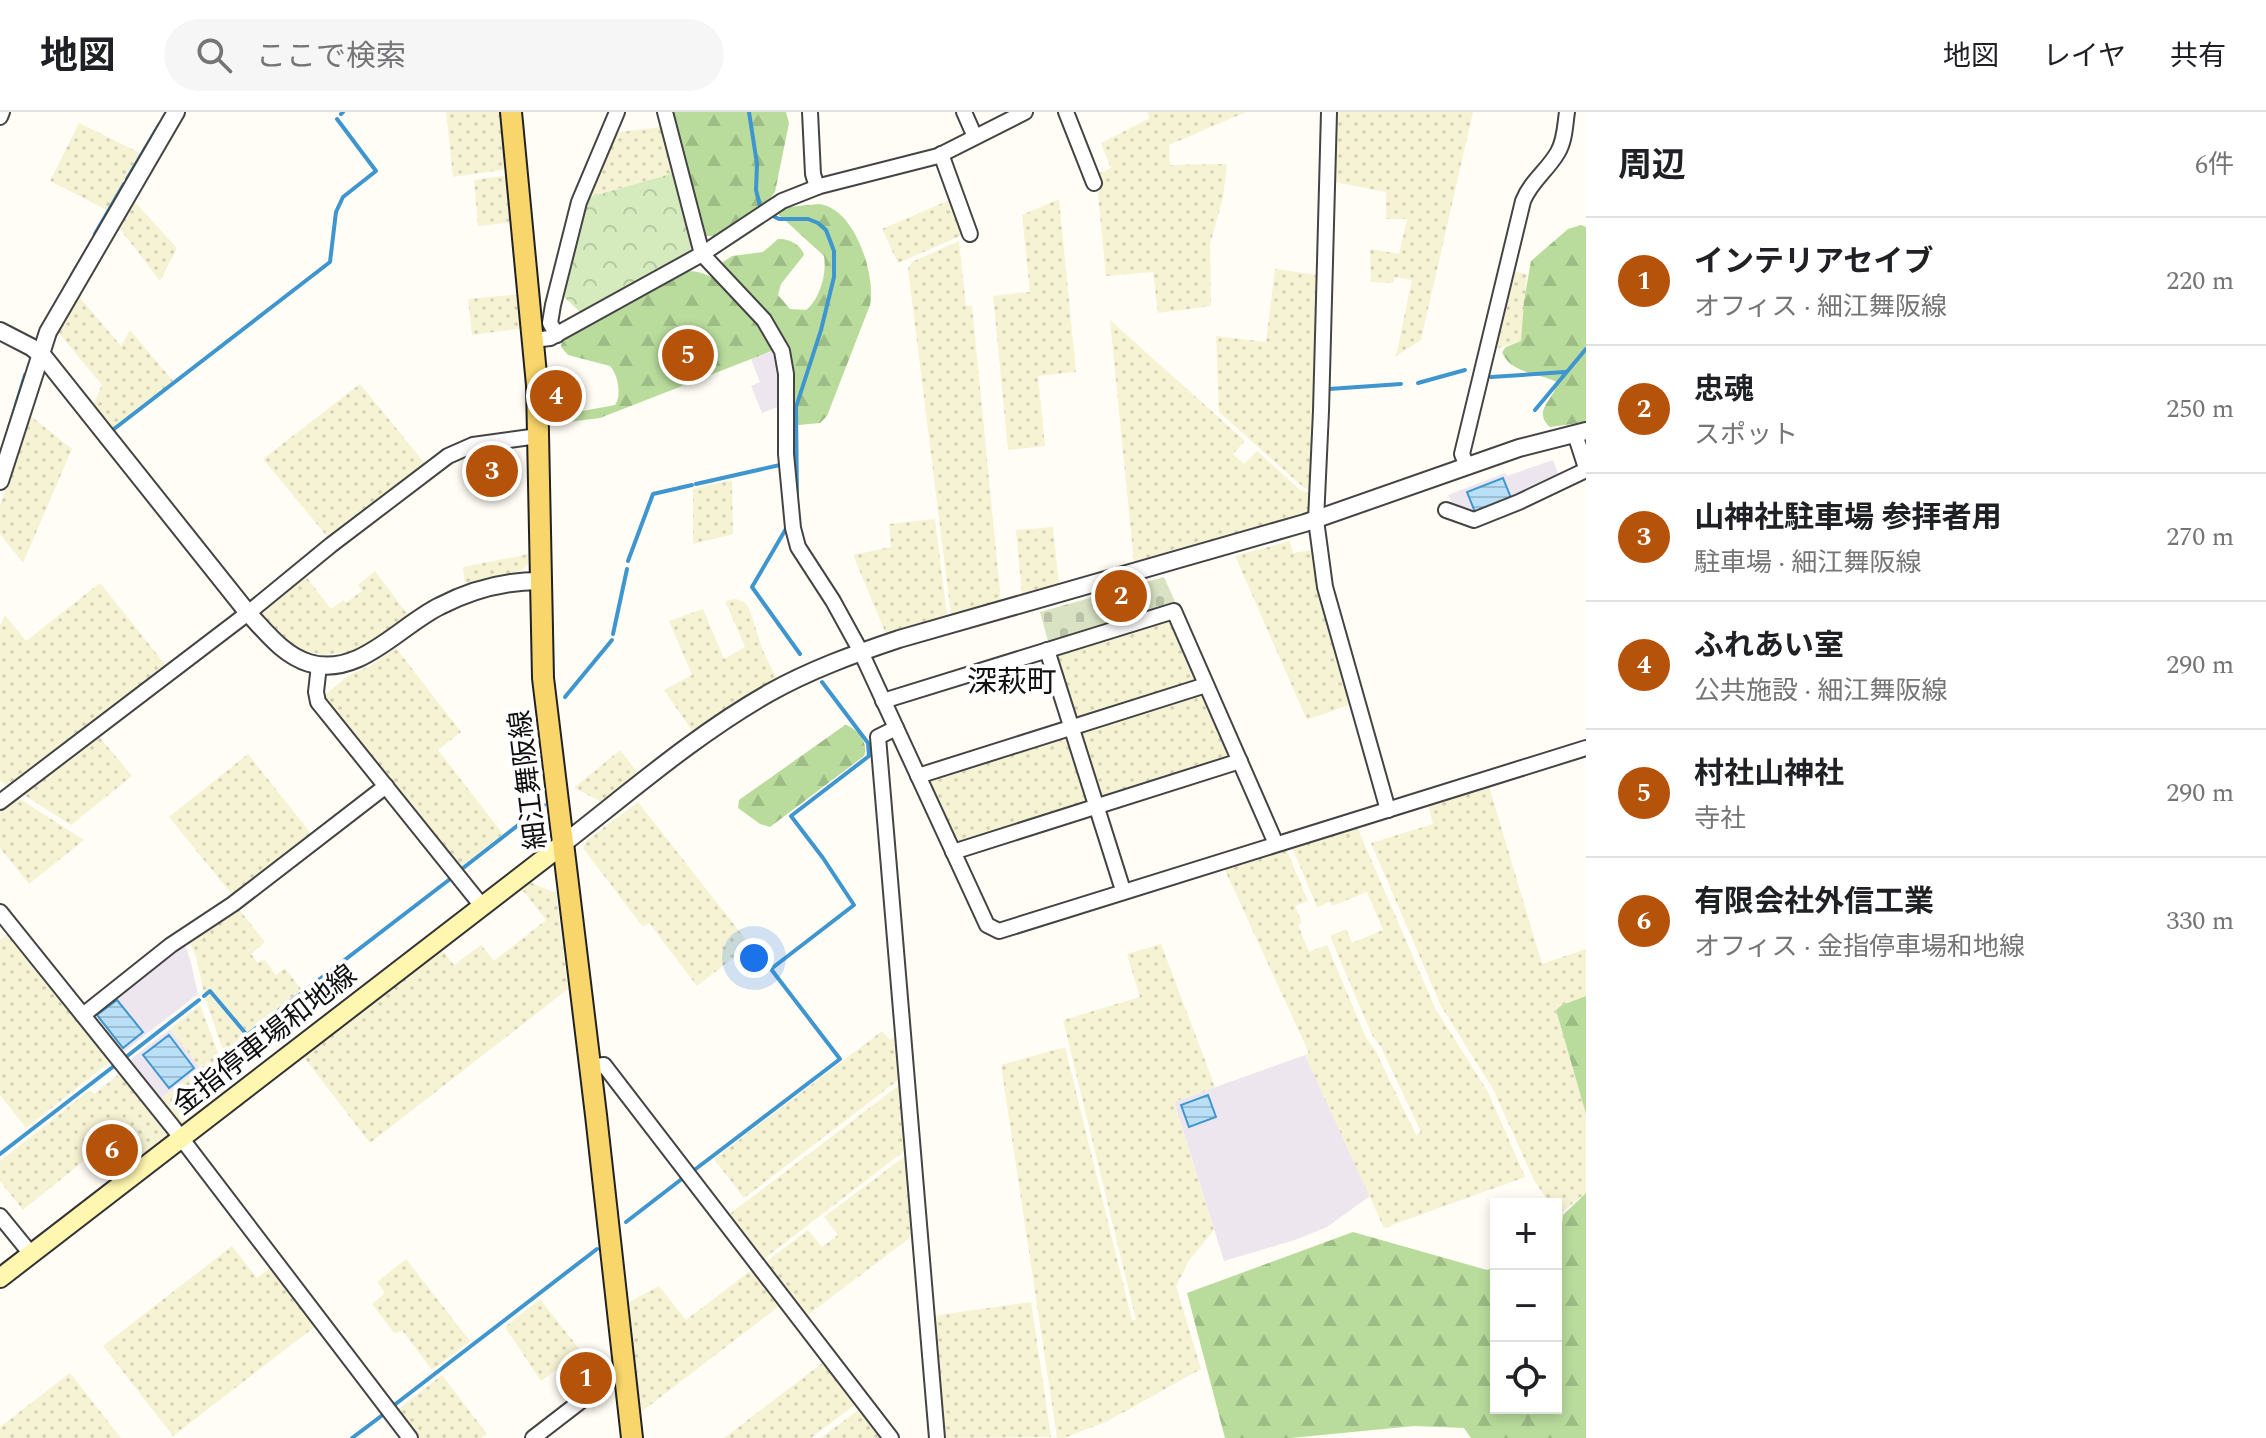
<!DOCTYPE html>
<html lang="ja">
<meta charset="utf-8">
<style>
:root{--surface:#fff;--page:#f6f6f6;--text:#202124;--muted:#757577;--line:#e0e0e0;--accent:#b45309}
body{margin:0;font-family:Spectral,"Noto Sans JP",serif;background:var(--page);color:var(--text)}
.controls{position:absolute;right:24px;bottom:24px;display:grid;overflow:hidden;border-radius:0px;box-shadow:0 4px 12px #0003}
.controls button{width:72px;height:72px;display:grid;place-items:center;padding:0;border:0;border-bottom:2px solid var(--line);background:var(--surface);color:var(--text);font:40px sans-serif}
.you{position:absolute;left:754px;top:846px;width:28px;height:28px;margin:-20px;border:6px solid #fff;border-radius:50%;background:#1a73e8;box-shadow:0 0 0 12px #1a73e833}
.badge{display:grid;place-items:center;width:52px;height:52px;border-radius:50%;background:var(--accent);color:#fff;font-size:26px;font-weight:700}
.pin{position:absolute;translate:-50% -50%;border:4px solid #fff;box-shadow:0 2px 8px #0006}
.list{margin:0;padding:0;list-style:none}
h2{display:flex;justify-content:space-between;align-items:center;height:104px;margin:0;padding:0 32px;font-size:34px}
h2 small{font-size:26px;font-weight:400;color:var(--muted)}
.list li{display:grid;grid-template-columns:52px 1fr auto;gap:24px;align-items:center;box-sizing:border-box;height:128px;padding:0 32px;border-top:2px solid var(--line)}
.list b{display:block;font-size:30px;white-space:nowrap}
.list p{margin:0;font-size:26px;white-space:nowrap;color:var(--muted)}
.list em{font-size:26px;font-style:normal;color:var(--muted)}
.icon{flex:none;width:44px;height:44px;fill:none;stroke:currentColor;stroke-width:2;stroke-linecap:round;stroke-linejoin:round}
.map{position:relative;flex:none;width:1586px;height:1326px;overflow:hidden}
header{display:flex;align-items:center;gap:48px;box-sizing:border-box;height:112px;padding:0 40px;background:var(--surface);border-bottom:2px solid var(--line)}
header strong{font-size:38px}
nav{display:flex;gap:44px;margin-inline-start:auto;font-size:28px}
.search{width:560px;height:72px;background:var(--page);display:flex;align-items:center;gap:20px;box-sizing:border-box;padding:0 28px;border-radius:44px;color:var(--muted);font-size:30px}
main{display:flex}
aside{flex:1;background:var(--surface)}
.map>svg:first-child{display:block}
.industrial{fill:#eee6ef}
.farmland{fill:url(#farmland-dots)}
.forest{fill:url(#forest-firs)}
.cemetery{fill:url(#cemetery-stones)}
.park{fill:url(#park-crowns)}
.water{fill:url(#water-rules);stroke:#3f96cf;stroke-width:2}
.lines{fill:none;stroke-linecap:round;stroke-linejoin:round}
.stream{stroke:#3f96cf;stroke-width:4}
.minor-casing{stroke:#444;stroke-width:18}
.tertiary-casing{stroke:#444;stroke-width:20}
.secondary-casing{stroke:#333;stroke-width:22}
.primary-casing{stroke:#222;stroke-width:24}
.minor{stroke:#fff;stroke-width:14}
.tertiary{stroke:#fff;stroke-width:16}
.secondary{stroke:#fff6b0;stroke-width:18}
.primary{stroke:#f9d66b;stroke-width:20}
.labels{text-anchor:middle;stroke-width:8;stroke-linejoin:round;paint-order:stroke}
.street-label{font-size:28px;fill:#111;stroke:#fff}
.neighbourhood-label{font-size:30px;fill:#111;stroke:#fff}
</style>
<header>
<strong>地図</strong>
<div class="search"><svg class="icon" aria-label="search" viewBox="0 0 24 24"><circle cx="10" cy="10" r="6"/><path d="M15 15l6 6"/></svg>ここで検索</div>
<nav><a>地図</a><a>レイヤ</a><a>共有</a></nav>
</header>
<main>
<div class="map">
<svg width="1586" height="1326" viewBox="0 0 1586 1326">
<defs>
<pattern id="farmland-dots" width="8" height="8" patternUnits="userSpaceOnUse" patternTransform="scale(2)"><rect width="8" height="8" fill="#f6f3d4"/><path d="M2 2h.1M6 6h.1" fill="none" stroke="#d2cfb5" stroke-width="1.8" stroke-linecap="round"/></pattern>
<pattern id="forest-firs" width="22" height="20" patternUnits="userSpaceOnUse" patternTransform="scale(2)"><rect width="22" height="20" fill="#b9dc9c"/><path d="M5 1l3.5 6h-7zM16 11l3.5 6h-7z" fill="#9ebc85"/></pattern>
<pattern id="cemetery-stones" width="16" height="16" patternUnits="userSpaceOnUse" patternTransform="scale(2)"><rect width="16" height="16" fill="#d9e3c4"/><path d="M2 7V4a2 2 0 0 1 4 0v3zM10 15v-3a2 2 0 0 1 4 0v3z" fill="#b9c2a7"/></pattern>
<pattern id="park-crowns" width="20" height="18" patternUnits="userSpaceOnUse" patternTransform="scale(2)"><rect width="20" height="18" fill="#d5ebbd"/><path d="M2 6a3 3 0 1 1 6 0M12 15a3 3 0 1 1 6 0" fill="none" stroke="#b6c8a1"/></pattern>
<pattern id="water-rules" width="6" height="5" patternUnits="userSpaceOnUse" patternTransform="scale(2)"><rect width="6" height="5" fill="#b9e0f7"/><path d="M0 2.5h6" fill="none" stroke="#9ebfd3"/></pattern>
</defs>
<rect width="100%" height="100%" fill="#fffdf5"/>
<g class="industrial">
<polygon points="773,239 780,278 780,294 762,301 751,274 760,270 751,247"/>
<polygon points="1553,348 1560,367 1474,405 1454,397 1448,383 1505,361 1507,364"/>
<polygon points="184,831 190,847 198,882 121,942 93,907 93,901"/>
<polygon points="170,917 200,956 158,989 127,950"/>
<polygon points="1305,943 1370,1084 1327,1115 1295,1128 1224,1149 1174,990"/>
</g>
<g class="farmland">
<polygon points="446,0 503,0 508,57 453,65"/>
<polygon points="1147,0 1246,0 1169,33 1170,53 1227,52 1223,86 1210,132 1211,194 1158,201 1153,160 1106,164 1097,73 1093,64 1111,56 1101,31 1150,6"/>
<polygon points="1335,0 1473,0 1421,228 1396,244 1412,168 1395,165 1393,171 1371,170 1370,137 1399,142 1407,107 1386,107 1386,80 1334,70"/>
<polygon points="79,11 140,41 107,98 50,69"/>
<polygon points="662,15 674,61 583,87 611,21"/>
<polygon points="509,63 514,110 478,114 474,68"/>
<polygon points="954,86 967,121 898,151 882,117"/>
<polygon points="132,87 177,136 160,169 117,113"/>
<polygon points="1059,87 1076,260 1038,264 1045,334 1008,338 993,184 1030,180 1022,103"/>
<polygon points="959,129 966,194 972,194 1001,489 951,503 908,157 912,150"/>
<polygon points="1275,157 1319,163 1311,378 1303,375 1219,300 1216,224 1266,230"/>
<polygon points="1512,159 1527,162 1521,229 1492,238"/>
<polygon points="77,182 121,234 130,218 173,269 112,317 93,293 102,273 57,219"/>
<polygon points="520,182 524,216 472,223 468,187"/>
<polygon points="1110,208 1245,329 1233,342 1244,352 1257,339 1300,378 1311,382 1310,396 1306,401 1134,451"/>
<polygon points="360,272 427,354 330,428 263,347"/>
<polygon points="28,302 72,337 23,451 0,422 0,394"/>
<polygon points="732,368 733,422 693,432 693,377"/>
<polygon points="935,407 947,504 886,522 853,443 891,435 889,412"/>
<polygon points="1053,415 1059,472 1022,483 1016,418"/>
<polygon points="1290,429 1293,441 1312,438 1319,476 1351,592 1307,608 1235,444"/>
<polygon points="529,442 528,452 521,459 465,474 463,455"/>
<polygon points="375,459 408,503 369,531 351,540 322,543 304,538 286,528 261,502 261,497 304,462 331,497 343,488 346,491 362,479 358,473"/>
<polygon points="100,471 168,556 11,675 0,669 0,514 5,503 26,529"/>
<polygon points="736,487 744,490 749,496 763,539 777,567 693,620 664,578 692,563 669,509 703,497 724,547 745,535 725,489"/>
<polygon points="1172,504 1200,569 1076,608 1055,541"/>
<polygon points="396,536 461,620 438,638 503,722 457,758 320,587 349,563 370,554"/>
<polygon points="1205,580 1233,645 1100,687 1079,619"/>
<polygon points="97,622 132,664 71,713 21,681"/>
<polygon points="1068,623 1089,690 957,731 927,667"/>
<polygon points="620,638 639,662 602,690 574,676"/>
<polygon points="248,642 313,724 234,785 169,705"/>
<polygon points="1489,674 1542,852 1586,837 1586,884 1562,893 1556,898 1586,1002 1586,1081 1559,1102 1556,1099 1556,1092 1550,1092 1534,1068 1493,977 1441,894 1371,731 1433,712 1428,693"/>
<polygon points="15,684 84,728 29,772 0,736 0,696"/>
<polygon points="638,690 750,833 697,874 649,811 643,815 583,736 585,730"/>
<polygon points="1357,715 1435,896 1488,980 1525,1065 1384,1116 1305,943 1309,941 1224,756 1286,737 1308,789 1295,794 1302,811 1298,813 1309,840 1327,833 1366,926 1375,938 1416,1023 1421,1020 1381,935 1372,923 1330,824 1346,817 1352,831 1383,818 1367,780 1332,794 1330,790 1317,795 1292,735"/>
<polygon points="529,770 556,781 568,877 370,1031 303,944 441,837 454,853 481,833 494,849 546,808 521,776"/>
<polygon points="237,795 265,830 251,842 258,851 264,847 276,863 285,856 302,878 247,920 211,877 204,881 196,845 189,828"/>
<polygon points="10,820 112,948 26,1016 0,983 0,828"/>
<polygon points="1161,832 1215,975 1174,990 1214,1118 1190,1147 1176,1174 1201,1257 1108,1309 1064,1326 1057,1326 1001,953 1065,935 1132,1208 1136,1208 1063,908 1140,885 1127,842"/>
<polygon points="209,882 245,924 224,941 205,886"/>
<polygon points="200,893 220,946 210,954 227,979 183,1013 177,1013 158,989 200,956 170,917"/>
<polygon points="882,919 890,928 898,923 901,966 744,1086 714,1047"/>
<polygon points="122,960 169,1019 168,1025 137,1049 116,1023 122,1018 114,1008 89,1028 97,1038 23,1098 0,1069 0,1049 90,978 94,982"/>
<polygon points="902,971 907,1037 761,1149 727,1104"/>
<polygon points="908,1042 915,1122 805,1205 763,1152 808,1118 822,1135 838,1123 824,1105"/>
<polygon points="232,1134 257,1166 272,1155 317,1213 173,1324 103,1234"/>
<polygon points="406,1147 470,1229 432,1258 402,1218 395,1222 372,1192 385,1181 377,1170"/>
<polygon points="754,1156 782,1192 641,1300 629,1190 659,1174 686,1208"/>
<polygon points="540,1187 581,1239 541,1269 505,1215"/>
<polygon points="1031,1190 1051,1325 942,1326 932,1204"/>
<polygon points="825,1249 857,1291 811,1326 724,1326"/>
<polygon points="70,1261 121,1326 0,1326 0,1315"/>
<polygon points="442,1263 487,1322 481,1326 417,1326 396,1299"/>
<polygon points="861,1296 884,1326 821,1326"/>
</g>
<g class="forest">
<polygon points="671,0 786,0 789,11 775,80 767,90 716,124 704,124"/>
<path d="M 819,92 C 855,96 876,163 870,193 L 827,304 L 820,311 L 799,313 L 792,309 L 791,262 L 722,155 L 723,150 L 732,144 L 763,140 L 778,127 C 788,126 802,133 804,143 L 781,172 L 778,183 L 790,197 L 806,198 C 820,187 827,161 824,144 L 777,101 L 789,95 Z"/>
<path d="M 1581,113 L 1586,115 L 1586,310 L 1550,315 C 1531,298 1556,287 1557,270 C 1538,261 1510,261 1502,240 L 1506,235 L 1521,229 L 1524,189 L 1531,149 L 1568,117 Z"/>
<path d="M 689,159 C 725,159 758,208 774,238 L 600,306 L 569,310 L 568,303 L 572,301 L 615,293 C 622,283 618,263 610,254 L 568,243 L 561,235 L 562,228 L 679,162 Z"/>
<path d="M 845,613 C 858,616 869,632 864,644 L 770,715 L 760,712 L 738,696 L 739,688 Z"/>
<polygon points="1586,884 1586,1002 1556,898 1562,893"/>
<polygon points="1586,1081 1586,1326 1471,1326 1464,1316 1414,1314 1291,1326 1225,1326 1187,1181 1353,1120 1487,1158 1496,1155 1496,1296 1556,1296 1556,1138 1559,1137 1563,1103"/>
</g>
<polygon class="cemetery" points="1164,465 1177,494 1049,533 1040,500"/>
<polygon class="park" points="674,61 692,133 689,140 580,200 559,180 583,87"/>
<g class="water">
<polygon points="1503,366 1511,386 1475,400 1467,380"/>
<polygon points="117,888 143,920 123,936 97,903"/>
<polygon points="169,923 194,956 169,976 143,943"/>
<polygon points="1208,983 1216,1005 1189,1015 1181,993"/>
</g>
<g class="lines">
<g class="stream">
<polyline points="749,0 757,52 756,78 760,94 765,100 779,107 808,107 818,111 826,118 834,139 834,165 821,218 796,295 797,387"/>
<polyline points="341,2 343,0"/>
<polyline points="127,67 159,13"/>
<polyline points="95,122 124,72"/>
<polyline points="72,163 92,129"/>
<polyline points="1491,265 1565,260"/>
<polyline points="1418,271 1465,258"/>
<polyline points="1329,277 1401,272"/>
<polyline points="1535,298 1586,237"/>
<polyline points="114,317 330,150 336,100 343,85 376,59 337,7"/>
<polyline points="8,319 25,263"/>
<polyline points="696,372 780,353"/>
<polyline points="787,415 752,475 800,542"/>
<polyline points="628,449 653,382 692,373"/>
<polyline points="613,522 627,457"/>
<polyline points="565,585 612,528"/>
<polyline points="458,760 544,693"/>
<polyline points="204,884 210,879 247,923 454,764"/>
<polyline points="126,945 199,888"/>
<polyline points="0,1042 114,954"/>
<polyline points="693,1059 840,947 771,857 854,793 823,746 791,704 869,644 868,631 822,570"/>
<polyline points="626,1110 683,1066"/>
<polyline points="393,1294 597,1137"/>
<polyline points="352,1326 384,1302"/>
</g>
<g class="minor-casing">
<g id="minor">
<polyline points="665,0 702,142 764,208 782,239 786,262 786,342 793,416 798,435 833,489 861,540 987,813 999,819 1586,636"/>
<polyline points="810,0 813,62 817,75"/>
<polyline points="964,0 975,25"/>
<polyline points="1066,0 1094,71"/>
<polyline points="1329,0 1321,299 1316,408 1325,475 1388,698"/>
<polyline points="0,5 2,0"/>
<polyline points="941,42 970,122"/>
<polyline points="557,223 550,211 553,193 579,90 617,0"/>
<polyline points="533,228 550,226 702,142 782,89 820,74 938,44 1025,0"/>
<polyline points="1575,322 1586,356"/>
<path d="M 1467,354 L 1462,342 L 1523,89 C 1531,69 1548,58 1558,40 C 1565,28 1565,13 1567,0"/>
<polyline points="1446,398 1474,408 1519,390 1586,358"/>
<polyline points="1047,538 1121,772"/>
<polyline points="319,553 316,580 318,590 482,794"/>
<polyline points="883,589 1174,499 1273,725"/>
<polyline points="896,616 878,625 937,1326"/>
<polyline points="918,664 1206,573"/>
<polyline points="0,690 248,501 331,433 448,344 473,333 538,324"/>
<polyline points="953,740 1240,649"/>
<polyline points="0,800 172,1014 410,1326"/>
<polyline points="83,903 171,833 233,792 386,674"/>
<polyline points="590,955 604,953 891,1326"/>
<polyline points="0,1104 31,1142"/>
<polyline points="533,1326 616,1262 625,1261"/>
</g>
</g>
<g class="tertiary-casing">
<g id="tertiary">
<path d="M 0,219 L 31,235 L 44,245 L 248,501 C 266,520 283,543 309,551 C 359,566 399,514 440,494 C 471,478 505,469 540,469"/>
<polyline points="0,369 48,220 176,0"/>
<path d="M 563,732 C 630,680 695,623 769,581 C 810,558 854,542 899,527 L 1305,411 L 1519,336 L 1586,319"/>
</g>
</g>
<g class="secondary-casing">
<polyline id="secondary" points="0,1166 563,732"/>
</g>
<g class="primary-casing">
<polyline id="primary" points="511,0 537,273 543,566 596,1003 632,1326"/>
</g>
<use href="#minor" class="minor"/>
<use href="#tertiary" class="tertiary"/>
<use href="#secondary" class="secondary"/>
<use href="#primary" class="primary"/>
</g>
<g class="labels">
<g class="street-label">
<text transform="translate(527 668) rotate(-97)" y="10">細江舞阪線</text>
<text transform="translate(264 927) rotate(-38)" y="10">金指停車場和地線</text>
</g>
<g class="neighbourhood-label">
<text x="1012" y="580">深萩町</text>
</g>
</g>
</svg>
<div class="controls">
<button>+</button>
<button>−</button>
<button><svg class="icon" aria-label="locate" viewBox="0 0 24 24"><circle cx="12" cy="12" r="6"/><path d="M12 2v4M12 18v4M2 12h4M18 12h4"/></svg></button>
</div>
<div class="you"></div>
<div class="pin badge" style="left:586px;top:1266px">1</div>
<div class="pin badge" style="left:1121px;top:484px">2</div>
<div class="pin badge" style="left:492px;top:359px">3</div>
<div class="pin badge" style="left:556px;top:284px">4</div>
<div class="pin badge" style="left:688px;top:243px">5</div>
<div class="pin badge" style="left:112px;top:1038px">6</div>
</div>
<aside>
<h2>周辺<small>6件</small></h2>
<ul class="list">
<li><span class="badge">1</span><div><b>インテリアセイブ</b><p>オフィス · 細江舞阪線</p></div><em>220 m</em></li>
<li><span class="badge">2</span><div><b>忠魂</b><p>スポット</p></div><em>250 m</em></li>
<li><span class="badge">3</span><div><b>山神社駐車場 参拝者用</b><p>駐車場 · 細江舞阪線</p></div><em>270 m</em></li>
<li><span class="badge">4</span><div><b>ふれあい室</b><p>公共施設 · 細江舞阪線</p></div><em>290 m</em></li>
<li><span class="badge">5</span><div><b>村社山神社</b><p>寺社</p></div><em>290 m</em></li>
<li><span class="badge">6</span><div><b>有限会社外信工業</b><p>オフィス · 金指停車場和地線</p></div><em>330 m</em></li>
</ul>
</aside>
</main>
